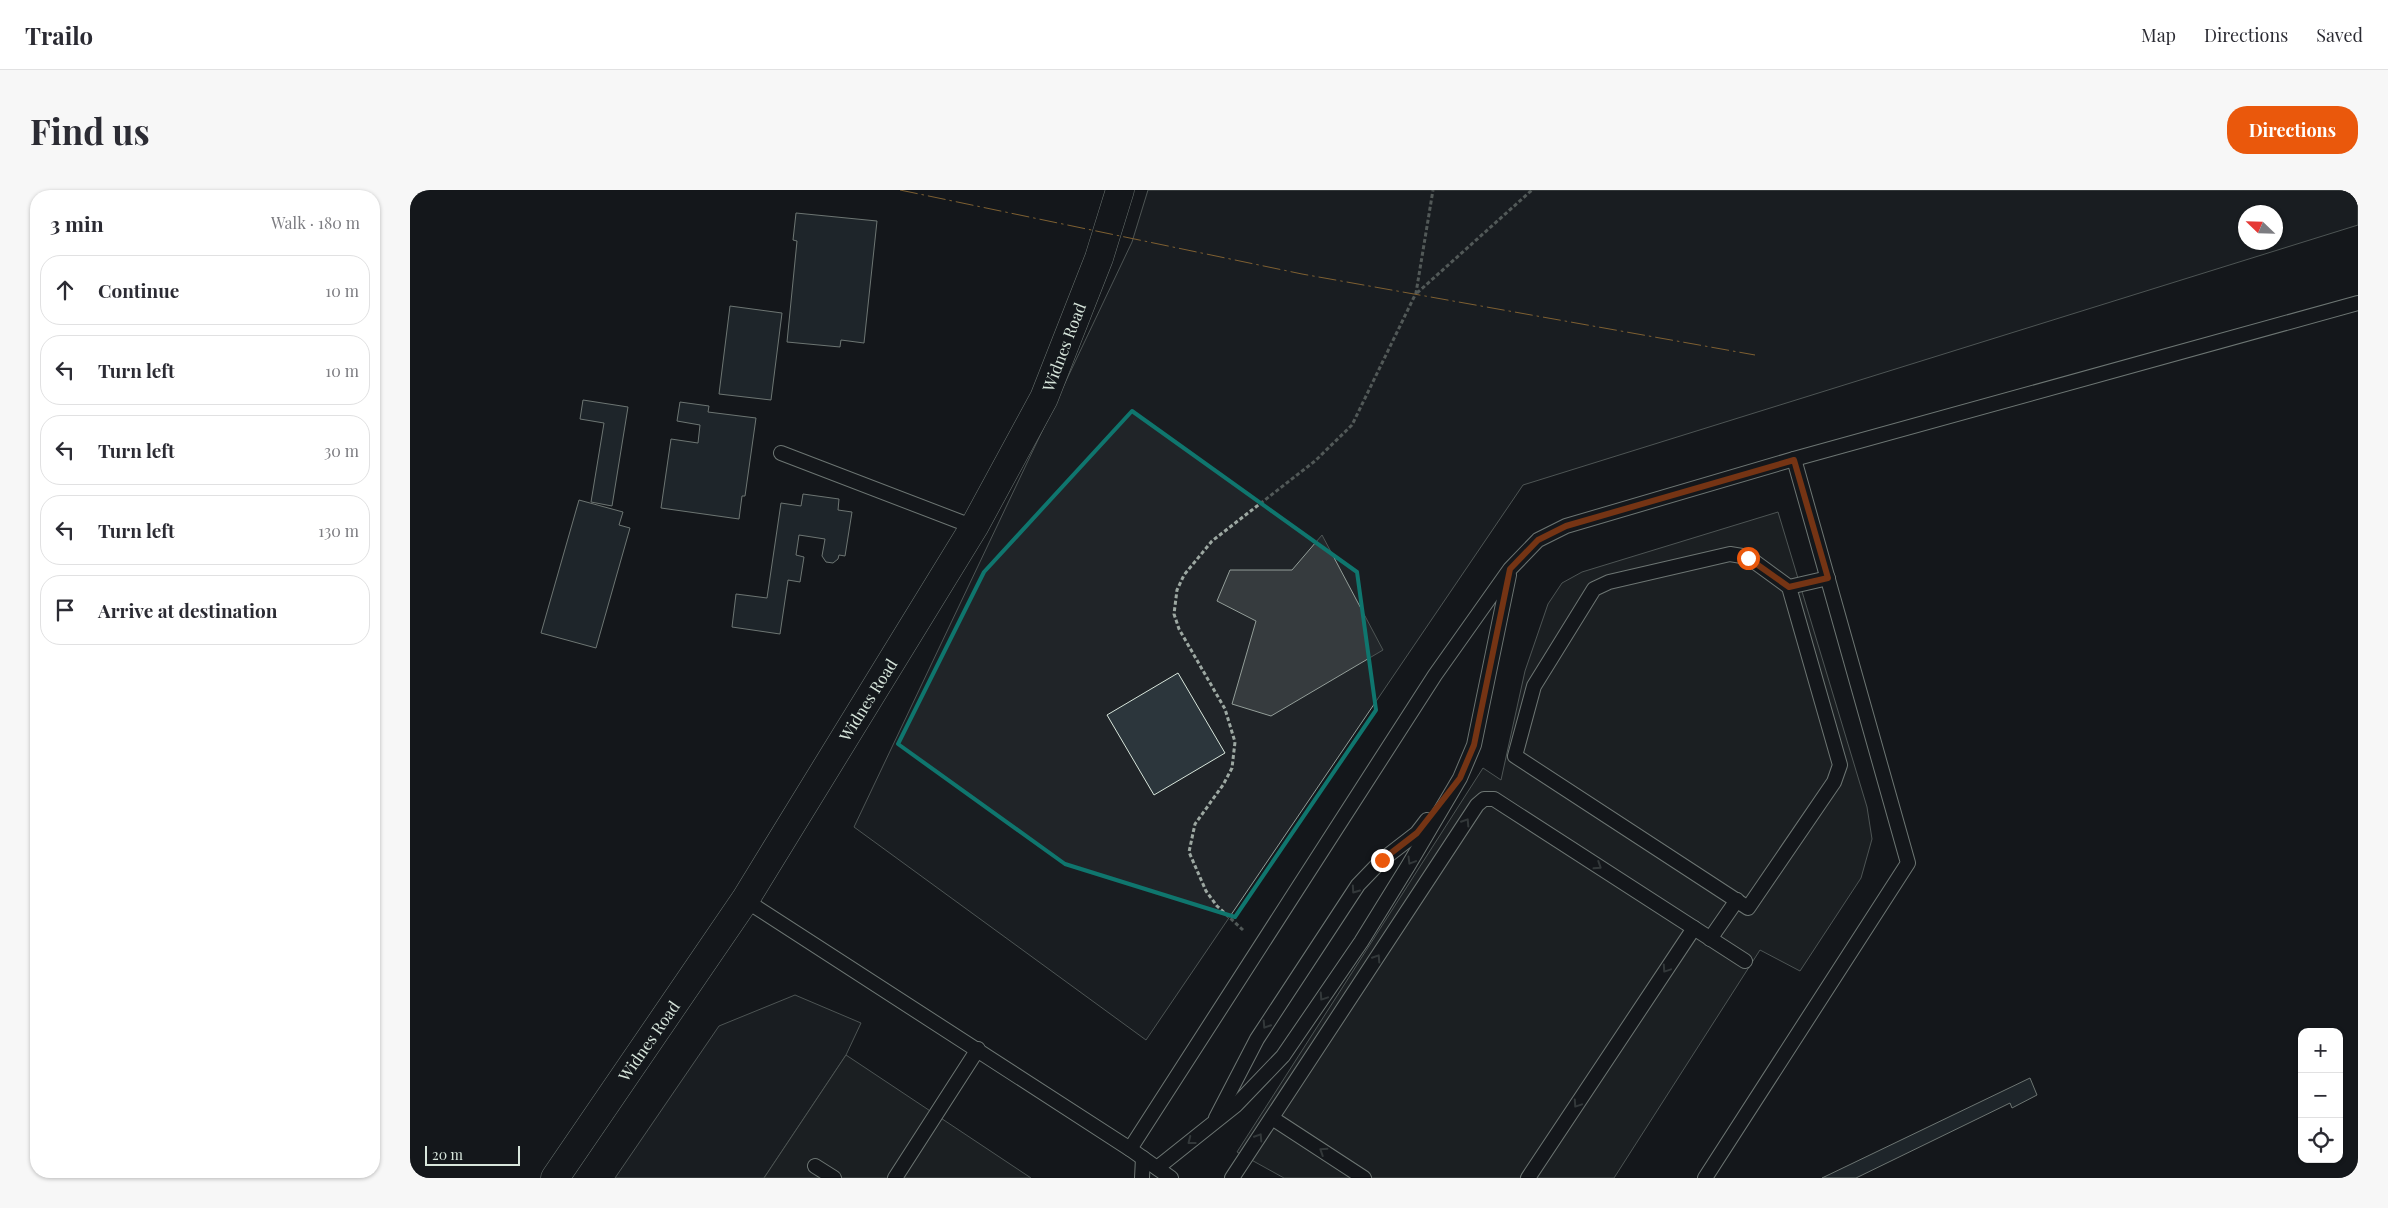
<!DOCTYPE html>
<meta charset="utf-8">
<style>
:root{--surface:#fff;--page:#f7f7f7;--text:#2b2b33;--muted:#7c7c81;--line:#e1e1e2;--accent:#ea580c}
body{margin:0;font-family:"Playfair Display",serif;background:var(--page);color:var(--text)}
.controls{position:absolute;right:15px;bottom:15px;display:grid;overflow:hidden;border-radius:10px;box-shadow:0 1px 4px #0004}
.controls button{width:45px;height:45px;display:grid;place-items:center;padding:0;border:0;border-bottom:1px solid var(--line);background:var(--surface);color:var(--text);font:25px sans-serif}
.compass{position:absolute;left:1828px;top:15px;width:45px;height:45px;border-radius:50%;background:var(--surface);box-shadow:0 1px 4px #0004;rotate:293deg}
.scale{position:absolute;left:15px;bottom:12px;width:95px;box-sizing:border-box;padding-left:5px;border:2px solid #d8e6dc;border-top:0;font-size:14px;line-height:18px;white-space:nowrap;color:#d8e6dc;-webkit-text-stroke:4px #14181c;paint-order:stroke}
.stop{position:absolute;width:15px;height:15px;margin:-11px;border:4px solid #ea580c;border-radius:50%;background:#fff}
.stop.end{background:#ea580c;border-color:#fff;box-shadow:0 1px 5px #0008}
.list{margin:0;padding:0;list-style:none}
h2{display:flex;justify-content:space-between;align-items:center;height:65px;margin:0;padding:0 20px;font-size:21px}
h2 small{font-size:16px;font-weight:400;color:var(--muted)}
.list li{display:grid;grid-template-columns:32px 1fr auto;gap:15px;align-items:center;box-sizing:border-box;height:70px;margin:0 10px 10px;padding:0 10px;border:1px solid var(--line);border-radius:20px}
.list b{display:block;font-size:19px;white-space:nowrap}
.list em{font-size:16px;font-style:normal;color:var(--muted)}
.icon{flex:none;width:28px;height:28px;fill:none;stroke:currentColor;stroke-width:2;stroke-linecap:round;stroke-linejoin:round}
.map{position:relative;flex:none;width:1948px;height:988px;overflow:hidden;border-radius:20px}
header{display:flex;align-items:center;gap:30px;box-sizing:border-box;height:70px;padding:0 25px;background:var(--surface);border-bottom:1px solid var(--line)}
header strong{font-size:24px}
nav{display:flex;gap:28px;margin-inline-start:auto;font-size:18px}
.intro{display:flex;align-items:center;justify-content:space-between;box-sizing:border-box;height:120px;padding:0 30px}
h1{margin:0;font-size:35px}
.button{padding:12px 22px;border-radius:20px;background:var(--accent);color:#fff;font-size:18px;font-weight:700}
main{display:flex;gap:30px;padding:0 30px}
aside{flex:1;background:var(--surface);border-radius:20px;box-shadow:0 1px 4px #0004}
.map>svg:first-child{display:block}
.green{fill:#202428;stroke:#939e99;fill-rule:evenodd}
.parking{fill:#24282b;stroke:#939e99}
.water{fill:#363b3e;stroke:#939e99}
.building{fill:#2c363c;stroke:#d8e6dc}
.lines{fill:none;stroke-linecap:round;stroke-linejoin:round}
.service-casing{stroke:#d8e6dc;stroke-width:16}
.primary-casing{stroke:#d8e6dc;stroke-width:29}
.path{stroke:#9da8a2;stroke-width:3;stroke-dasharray:4 2.5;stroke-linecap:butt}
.service{stroke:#14181c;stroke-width:14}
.primary{stroke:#14181c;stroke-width:28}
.power{stroke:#ffb74d;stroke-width:1;stroke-dasharray:18 4 2.5 4;stroke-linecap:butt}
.oneway{stroke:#59605f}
.route{stroke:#ea580c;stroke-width:6}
.marked{fill:none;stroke:#0f766e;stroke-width:4;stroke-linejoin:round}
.labels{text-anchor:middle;stroke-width:4;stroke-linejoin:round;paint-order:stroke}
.street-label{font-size:16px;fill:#d8e6dc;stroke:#14181c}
</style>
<header>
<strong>Trailo</strong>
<nav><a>Map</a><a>Directions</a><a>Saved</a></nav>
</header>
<div class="intro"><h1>Find us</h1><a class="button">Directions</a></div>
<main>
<aside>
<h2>3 min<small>Walk · 180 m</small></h2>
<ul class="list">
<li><svg class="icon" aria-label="ahead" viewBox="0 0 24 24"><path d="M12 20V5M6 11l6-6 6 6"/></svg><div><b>Continue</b></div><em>10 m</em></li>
<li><svg class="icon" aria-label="left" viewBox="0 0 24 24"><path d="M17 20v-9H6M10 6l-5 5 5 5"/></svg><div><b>Turn left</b></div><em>10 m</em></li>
<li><svg class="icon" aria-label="left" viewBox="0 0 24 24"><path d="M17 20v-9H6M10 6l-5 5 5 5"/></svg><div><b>Turn left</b></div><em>30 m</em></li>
<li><svg class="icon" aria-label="left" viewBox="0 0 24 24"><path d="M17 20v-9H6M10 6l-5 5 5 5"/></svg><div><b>Turn left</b></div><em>130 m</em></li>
<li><svg class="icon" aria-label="arrive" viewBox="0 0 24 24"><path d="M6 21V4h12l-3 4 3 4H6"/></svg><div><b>Arrive at destination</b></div></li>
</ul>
</aside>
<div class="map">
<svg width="1948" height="988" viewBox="0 0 1948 988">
<rect width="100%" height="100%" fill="#14181c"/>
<g class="green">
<path d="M 738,0 L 1948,0 L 1948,35 L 1113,295 L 736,850 L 444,637 L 722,52 ZM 1836,22 L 1866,22 L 1866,52 L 1836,52 Z"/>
<polygon points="385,805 451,833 436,865 354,988 205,988 309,836"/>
</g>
<g class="parking">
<polygon points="1368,322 1457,617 1462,649 1451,688 1390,781 1350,760 1204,988 874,988 827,962 1073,578 1091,590 1115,481 1138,414 1152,393 1172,382"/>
<polygon points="436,865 621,988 354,988"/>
</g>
<polygon class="water" points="912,345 973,460 861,526 822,514 846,431 807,411 820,380 882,380"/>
<g class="building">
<polygon points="386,23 467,31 454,153 431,150 430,157 377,152 387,51 383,50"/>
<polygon points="320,116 372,123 361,210 309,204"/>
<polygon points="173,210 218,217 202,316 181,312 194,233 170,229"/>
<polygon points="270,212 299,216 298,222 346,228 335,306 332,306 329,329 251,318 261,249 288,253 290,235 267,231"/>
<polygon points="393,304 429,309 428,320 442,322 435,366 429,365 428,369 423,373 416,372 412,366 415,349 389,345 386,365 394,367 390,392 378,390 370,444 322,437 326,404 357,408 371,313 391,316"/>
<polygon points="169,310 213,322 209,335 220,338 186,458 131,443"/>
<polygon points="768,483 815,563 744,605 697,525"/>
<polygon points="1620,888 1627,905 1602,918 1600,913 1446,988 1412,988"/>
</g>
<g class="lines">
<g class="service-casing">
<g id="service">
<polyline points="371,263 564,337"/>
<polyline points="1379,397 1338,367 1320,364 1199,392 1184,399 1124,496 1105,566 1338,718 1424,592 1430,575 1379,397 1418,388"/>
<polyline points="335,710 720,959 761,988"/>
<polyline points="1300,749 1327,710"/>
<polyline points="806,928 847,849 948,695 972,670 1007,643 1017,630"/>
<polyline points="862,928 954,988"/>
<polyline points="720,959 1025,485 1100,379 1128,350 1156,336 1384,269 1948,113"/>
<polyline points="405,976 424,988"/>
<polyline points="747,978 826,915 873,866 951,752 998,676 1050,588 1064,555 1099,385"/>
<polyline points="485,988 568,859"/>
<polyline points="732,988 733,968"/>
<polyline points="822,988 1067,615 1074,609 1084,609 1335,771"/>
<polyline points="1118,988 1284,738"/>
<polyline points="1295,988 1498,673 1384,269"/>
</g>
</g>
<g class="primary-casing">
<polyline id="primary" points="145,988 335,710 564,337 634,208 689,68 710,0"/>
</g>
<g class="path">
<polyline points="1007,103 1122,0"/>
<polyline points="833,740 807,716 796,701 779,662 785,634 813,595 822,578 825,552 815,519 769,439 764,424 767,400 774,385 802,351 905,271 942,235 1006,103 1023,0"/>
</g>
<use href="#service" class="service"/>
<use href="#primary" class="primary"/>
<polyline class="power" points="490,0 892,84 1345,165"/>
</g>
<defs><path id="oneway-chevron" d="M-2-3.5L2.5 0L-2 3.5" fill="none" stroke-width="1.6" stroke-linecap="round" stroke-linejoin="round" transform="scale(1.25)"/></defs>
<g class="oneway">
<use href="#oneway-chevron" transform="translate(1056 632) rotate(-57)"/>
<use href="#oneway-chevron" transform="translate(1001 671) rotate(121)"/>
<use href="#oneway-chevron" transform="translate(1188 676) rotate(33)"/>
<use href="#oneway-chevron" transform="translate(945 700) rotate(125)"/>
<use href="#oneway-chevron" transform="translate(967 768) rotate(-57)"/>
<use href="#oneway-chevron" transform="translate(1256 779) rotate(124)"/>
<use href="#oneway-chevron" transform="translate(913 807) rotate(124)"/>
<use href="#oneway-chevron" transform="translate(856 835) rotate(123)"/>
<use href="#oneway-chevron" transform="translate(1167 914) rotate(124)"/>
<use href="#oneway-chevron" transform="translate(849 947) rotate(-57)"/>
<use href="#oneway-chevron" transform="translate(781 951) rotate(142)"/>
<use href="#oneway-chevron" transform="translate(913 961) rotate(-147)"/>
</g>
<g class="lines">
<polyline class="route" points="972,670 1007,643 1050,588 1064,555 1100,379 1128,350 1156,336 1384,270 1418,388 1379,397 1338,368"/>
</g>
<path d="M0 0H1948V988H0ZM 722,221 L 947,382 L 966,520 L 825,727 L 655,674 L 488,554 L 574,382 Z" fill="#14181c" fill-opacity=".55" fill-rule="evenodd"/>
<path class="marked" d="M 722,221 L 947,382 L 966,520 L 825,727 L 655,674 L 488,554 L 574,382 Z"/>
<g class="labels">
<g class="street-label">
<text transform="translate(654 157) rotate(-69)" y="6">Widnes Road</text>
<text transform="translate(458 510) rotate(-58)" y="6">Widnes Road</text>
<text transform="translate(239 851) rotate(-55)" y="6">Widnes Road</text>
</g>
</g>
</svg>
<div class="controls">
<button>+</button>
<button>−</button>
<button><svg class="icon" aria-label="locate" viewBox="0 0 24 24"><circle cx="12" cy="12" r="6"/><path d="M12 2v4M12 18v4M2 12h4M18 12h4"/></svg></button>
</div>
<svg class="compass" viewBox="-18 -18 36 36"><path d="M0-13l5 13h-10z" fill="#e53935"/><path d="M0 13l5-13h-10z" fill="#7c7c81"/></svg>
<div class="scale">20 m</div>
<div class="stop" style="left:1338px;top:368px"></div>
<div class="stop end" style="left:972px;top:670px"></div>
</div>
</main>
